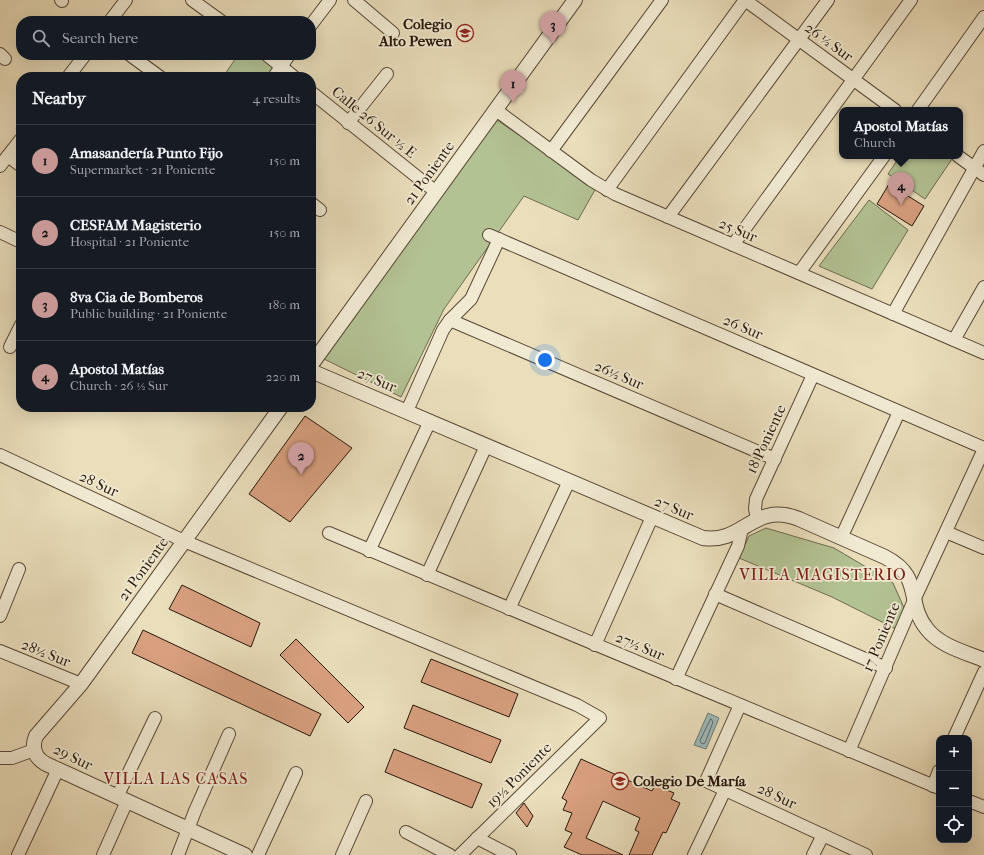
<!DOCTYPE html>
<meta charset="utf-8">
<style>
:root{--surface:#171b24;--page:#20242c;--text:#f1f3f6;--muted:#9ea1a6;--line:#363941;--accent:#c59692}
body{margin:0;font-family:"IM FELL French Canon",serif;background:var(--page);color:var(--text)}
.controls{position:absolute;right:12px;bottom:12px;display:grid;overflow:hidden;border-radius:8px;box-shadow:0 4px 16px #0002}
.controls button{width:36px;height:36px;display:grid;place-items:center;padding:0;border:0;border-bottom:1px solid var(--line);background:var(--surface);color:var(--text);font:20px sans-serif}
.you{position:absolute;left:545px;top:360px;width:14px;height:14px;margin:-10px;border:3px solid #fff;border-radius:50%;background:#1a73e8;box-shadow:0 0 0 6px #1a73e833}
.badge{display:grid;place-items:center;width:26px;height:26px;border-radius:50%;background:var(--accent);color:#111;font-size:13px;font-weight:700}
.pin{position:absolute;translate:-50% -33px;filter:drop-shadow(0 1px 2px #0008)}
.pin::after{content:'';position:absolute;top:21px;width:14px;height:12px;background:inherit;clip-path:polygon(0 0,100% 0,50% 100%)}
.popup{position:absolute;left:839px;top:107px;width:124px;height:52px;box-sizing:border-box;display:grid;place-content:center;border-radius:8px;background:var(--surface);filter:drop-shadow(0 1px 3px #0005);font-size:13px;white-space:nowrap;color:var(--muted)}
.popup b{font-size:15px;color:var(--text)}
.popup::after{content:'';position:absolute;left:50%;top:100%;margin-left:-8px;border:8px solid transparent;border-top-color:var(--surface)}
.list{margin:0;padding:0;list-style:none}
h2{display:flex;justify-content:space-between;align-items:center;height:52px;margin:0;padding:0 16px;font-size:17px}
h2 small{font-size:13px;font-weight:400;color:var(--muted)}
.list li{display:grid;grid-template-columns:26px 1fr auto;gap:12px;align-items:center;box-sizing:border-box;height:72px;padding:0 16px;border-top:1px solid var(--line)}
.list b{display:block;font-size:15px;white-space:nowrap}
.list p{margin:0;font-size:13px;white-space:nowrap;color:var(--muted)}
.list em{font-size:13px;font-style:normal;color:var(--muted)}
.icon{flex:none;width:22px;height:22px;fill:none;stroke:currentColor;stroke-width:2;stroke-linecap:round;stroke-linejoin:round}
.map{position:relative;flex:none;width:984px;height:855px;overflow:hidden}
.search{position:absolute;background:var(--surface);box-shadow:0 4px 16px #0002;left:16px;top:16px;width:300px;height:44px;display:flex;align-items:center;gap:10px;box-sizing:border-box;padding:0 14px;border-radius:16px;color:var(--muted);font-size:15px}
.panel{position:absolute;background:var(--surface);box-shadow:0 4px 16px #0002;left:16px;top:72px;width:300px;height:340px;border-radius:16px}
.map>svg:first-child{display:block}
.green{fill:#b3c293;stroke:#6d6c4e}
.water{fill:#9db9bc;stroke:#6e7875}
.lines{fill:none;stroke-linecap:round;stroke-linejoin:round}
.shore{stroke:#626863;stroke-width:1}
.building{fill:#d9a080;stroke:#27160a}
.minor-casing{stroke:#584836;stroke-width:14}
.tertiary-casing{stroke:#584836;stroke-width:16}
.minor{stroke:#f1ead3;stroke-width:12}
.tertiary{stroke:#f1ead3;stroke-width:14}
.labels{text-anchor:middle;stroke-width:3.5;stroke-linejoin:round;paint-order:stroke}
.poi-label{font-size:15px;font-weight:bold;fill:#27160a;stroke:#f1ead3;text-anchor:end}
.street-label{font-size:15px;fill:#27160a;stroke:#f1ead3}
.neighbourhood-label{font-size:16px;letter-spacing:1px;fill:#7a1f14;stroke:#f1ead3}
</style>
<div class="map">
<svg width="984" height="855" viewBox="0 0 984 855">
<rect width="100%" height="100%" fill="#eadebb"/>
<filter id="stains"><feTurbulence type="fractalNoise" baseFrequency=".005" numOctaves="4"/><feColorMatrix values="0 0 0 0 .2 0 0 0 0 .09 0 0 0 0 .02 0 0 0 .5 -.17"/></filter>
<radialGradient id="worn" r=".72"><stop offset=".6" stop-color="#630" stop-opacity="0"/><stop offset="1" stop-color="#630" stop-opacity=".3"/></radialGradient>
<g class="green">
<polygon points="238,55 264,55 279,66 271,77 223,77"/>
<polygon points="497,120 596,188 578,220 524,196 444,309 401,397 322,358"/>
<polygon points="900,156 948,156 952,159 925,199 888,174"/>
<polygon points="869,200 908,230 872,289 819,266"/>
<polygon points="766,528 834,548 893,583 905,610 896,629 832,597 739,558 749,536"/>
</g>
<polygon class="water" points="708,713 719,718 706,749 694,745"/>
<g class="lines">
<polygon class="shore" points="711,719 713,722 705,743 702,744 700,741"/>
</g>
<g class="building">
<polygon points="889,184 924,206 912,226 877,204"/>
<polygon points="305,416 352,448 290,522 249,494"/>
<polygon points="182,585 260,623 251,647 169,609"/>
<polygon points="143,630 321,714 310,736 132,653"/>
<polygon points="296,639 364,707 348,723 280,655"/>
<polygon points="431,659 518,694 509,717 421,682"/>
<polygon points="413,705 501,740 491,763 404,728"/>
<polygon points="394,749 482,784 472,808 385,772"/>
<polygon points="581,759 652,791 655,785 674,793 671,799 680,803 666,833 663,832 652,855 629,855 639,832 635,830 640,818 603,801 586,838 623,855 582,855 564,847 572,833 565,830 572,813 563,810 567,801 562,798"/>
<polygon points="524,803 533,816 527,827 516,813"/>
</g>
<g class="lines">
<g class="minor-casing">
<g id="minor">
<polyline points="61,0 62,1"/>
<polyline points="192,0 221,21"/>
<polyline points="354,0 393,33"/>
<polyline points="110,21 126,0"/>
<polyline points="311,25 330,0"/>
<polyline points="0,54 5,59"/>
<polyline points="130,55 160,77"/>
<polyline points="267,55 294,77"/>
<polyline points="68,77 85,55"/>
<polyline points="274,77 289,55"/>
<polyline points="311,92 436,192"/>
<polyline points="496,110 591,180 615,194 984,353"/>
<polyline points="918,110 984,17"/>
<polyline points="348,123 387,74"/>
<polyline points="551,151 662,0"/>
<polyline points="8,156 21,166"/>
<polyline points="958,156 984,175"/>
<polyline points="0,166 21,139"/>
<polyline points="607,190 745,0 895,110"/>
<polyline points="311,203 320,210"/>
<polyline points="668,217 828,0"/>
<polyline points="0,232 21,242"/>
<polyline points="489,235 984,448"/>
<polyline points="733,245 911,0"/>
<polyline points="799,273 884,156"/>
<polyline points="893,314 984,151"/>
<polyline points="450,320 775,459"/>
<polyline points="954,340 984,287"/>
<polyline points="10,347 21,325"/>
<polyline points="407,411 443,330 450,320 471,299 499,239"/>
<polyline points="0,455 184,541 577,705 600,718 460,855"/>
<polyline points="757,518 755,509 756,499 813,375"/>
<polyline points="946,532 984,548"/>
<polyline points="329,533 939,788"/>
<polyline points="841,538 899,412"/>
<polyline points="369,551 430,421"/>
<polyline points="427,575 486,446"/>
<polyline points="715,594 886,668"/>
<polyline points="509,609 569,481"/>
<polyline points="0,616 19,569"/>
<polyline points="595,645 652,517"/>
<polyline points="0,651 81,684"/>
<polyline points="676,679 738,546 742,529"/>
<polyline points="740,705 706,781 866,855"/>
<polyline points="954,738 984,672"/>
<polyline points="849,751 915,598 984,449"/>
<polyline points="0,758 12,758 34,750"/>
<polyline points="933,786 939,771"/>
<polyline points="117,797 155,718"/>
<polyline points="969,801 984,807"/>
<polyline points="406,832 450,855"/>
<polyline points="477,838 510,855"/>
<polyline points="18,855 58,769"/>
<polyline points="103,855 127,801"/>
<polyline points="178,855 195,811 229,734"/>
<polyline points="258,855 296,773"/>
<polyline points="342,855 366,801"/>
<polyline points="694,855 725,790"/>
<polyline points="813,855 823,835"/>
</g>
</g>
<g class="tertiary-casing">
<g id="tertiary">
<polyline points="311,365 575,0"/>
<path d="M 311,371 L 703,538 C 744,544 753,501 799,519 L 885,557 C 924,577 905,602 927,629 C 940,646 965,652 984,660"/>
<path d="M 245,855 L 46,764 C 35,758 31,748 36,736 L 81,684 L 281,407"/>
</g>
</g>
<use href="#minor" class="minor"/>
<use href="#tertiary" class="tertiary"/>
</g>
<defs>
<g id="school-ring" transform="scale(0.9)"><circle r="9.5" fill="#f1ead3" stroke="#8f2418" stroke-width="1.5"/><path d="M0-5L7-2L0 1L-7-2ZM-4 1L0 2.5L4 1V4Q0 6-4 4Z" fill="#8f2418"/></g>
</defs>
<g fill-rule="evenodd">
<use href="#school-ring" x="465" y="33"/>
<use href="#school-ring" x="620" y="781"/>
</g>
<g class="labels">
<g class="poi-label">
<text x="452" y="29">Colegio<tspan x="452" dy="17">Alto Pewen</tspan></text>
<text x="633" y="786" text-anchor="start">Colegio De María</text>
</g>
<g class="street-label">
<text transform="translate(829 42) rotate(36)" y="5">26 ½ Sur</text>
<text transform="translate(374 122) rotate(39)" y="5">Calle 26 Sur ½ E</text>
<text transform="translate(429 173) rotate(-54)" y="5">21 Poniente</text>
<text transform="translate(738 230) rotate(23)" y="5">25 Sur</text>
<text transform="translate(743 327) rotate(23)" y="5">26 Sur</text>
<text transform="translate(619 375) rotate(23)" y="5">26½ Sur</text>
<text transform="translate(377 380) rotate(23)" y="5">27 Sur</text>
<text transform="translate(766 439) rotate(-65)" y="5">18 Poniente</text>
<text transform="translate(99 484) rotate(25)" y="5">28 Sur</text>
<text transform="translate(674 508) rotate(23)" y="5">27 Sur</text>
<text transform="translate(143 569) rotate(-54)" y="5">21 Poniente</text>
<text transform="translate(881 637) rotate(-67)" y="5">17 Poniente</text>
<text transform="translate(640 646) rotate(23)" y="5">27½ Sur</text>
<text transform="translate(46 653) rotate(22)" y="5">28½ Sur</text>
<text transform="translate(73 757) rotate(26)" y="5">29 Sur</text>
<text transform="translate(519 775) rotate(-45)" y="5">19½ Poniente</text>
<text transform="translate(777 796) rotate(25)" y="5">28 Sur</text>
</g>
<g class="neighbourhood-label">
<text x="823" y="580">VILLA MAGISTERIO</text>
<text x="176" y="784">VILLA LAS CASAS</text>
</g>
</g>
<rect width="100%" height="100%" filter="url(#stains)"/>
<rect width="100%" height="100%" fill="url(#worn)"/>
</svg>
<div class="controls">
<button>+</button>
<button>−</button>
<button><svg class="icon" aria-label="locate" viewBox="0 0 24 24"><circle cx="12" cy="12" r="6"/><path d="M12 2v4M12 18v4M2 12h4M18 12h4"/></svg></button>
</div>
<div class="you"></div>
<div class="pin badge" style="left:513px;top:103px">1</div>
<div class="pin badge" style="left:301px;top:475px">2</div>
<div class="pin badge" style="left:553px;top:44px">3</div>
<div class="pin badge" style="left:901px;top:205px">4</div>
<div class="popup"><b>Apostol Matías</b>Church</div>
<div class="search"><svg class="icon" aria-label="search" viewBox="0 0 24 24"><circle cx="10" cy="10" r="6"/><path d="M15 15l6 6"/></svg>Search here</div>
<section class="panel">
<h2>Nearby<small>4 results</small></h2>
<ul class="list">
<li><span class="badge">1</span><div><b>Amasandería Punto Fijo</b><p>Supermarket · 21 Poniente</p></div><em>150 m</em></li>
<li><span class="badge">2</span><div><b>CESFAM Magisterio</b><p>Hospital · 21 Poniente</p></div><em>150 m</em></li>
<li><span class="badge">3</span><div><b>8va Cia de Bomberos</b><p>Public building · 21 Poniente</p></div><em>180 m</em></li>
<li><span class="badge">4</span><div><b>Apostol Matías</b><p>Church · 26 ½ Sur</p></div><em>220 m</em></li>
</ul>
</section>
</div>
